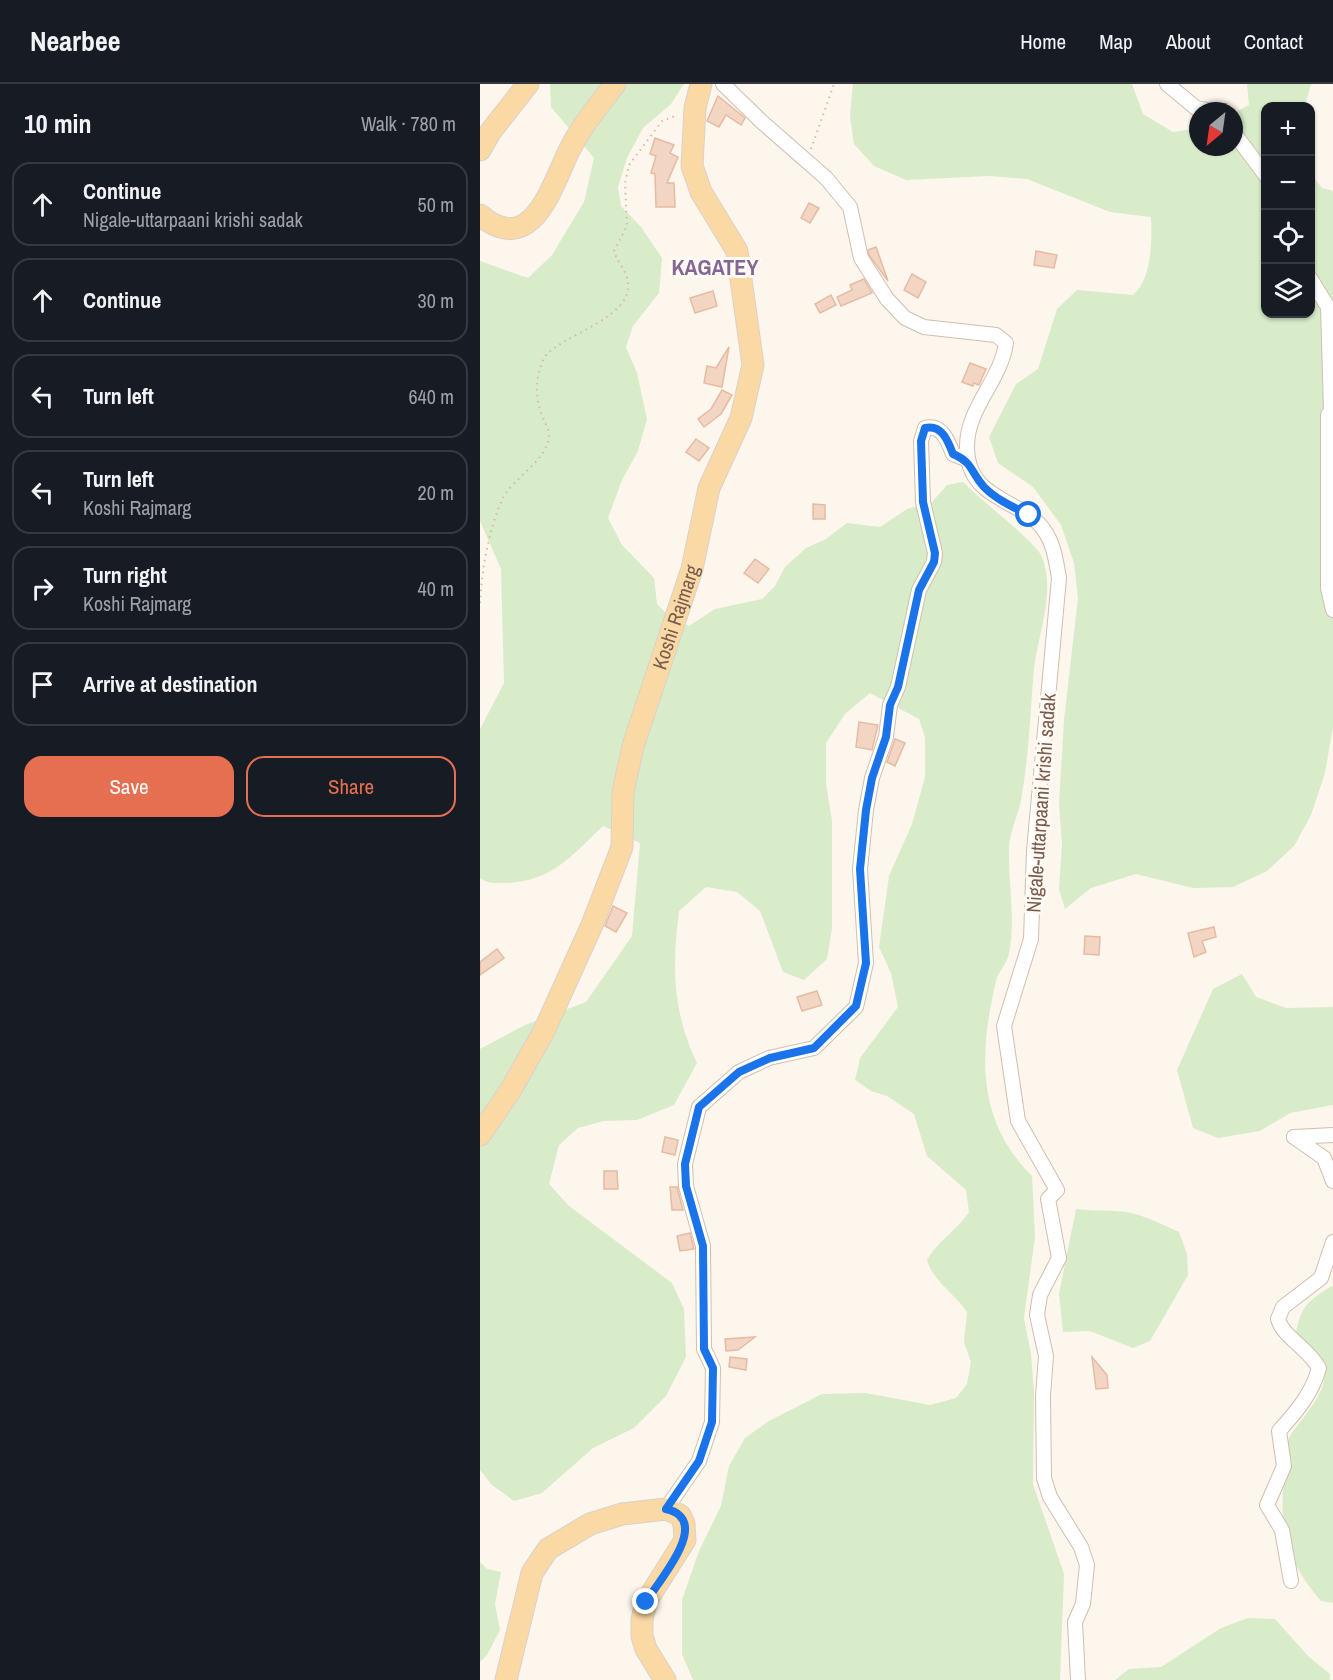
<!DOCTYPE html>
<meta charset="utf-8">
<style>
:root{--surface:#171b24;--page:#242831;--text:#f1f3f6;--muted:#9ea1a6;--line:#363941;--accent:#e76f51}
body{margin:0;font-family:"Archivo Narrow",sans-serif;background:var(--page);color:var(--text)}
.controls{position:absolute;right:18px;top:18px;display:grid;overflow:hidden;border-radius:12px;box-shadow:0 2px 4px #0004}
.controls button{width:54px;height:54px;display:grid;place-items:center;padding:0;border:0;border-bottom:2px solid var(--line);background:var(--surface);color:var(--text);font:30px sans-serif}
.compass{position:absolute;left:709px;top:18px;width:54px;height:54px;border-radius:50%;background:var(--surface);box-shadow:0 2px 4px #0004;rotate:209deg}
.stop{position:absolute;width:18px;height:18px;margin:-14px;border:4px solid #1a73e8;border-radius:50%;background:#fff}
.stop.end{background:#1a73e8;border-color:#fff;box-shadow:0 2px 6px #0008}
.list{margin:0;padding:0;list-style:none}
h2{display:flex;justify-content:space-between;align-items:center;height:78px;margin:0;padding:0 24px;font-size:26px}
h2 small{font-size:20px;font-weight:400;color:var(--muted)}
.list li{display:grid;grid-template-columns:39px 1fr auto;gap:18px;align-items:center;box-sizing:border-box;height:84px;margin:0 12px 12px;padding:0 12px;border:2px solid var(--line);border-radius:18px}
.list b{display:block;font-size:22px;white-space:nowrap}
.list p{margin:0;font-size:20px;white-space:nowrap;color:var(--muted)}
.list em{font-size:20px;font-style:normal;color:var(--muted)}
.actions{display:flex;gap:12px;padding:18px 24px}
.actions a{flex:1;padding:14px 0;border:2px solid var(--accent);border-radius:18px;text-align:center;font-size:21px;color:var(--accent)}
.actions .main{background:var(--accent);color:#fff}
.icon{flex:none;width:33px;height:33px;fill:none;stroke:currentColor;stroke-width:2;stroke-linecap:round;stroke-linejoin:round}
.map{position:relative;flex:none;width:853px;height:1596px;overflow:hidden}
header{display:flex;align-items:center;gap:36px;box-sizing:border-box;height:84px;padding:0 30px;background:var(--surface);border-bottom:2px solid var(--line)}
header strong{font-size:28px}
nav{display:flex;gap:33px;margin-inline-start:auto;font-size:21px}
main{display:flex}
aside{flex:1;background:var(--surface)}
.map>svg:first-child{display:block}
.green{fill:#d8ecc9}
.building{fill:#f3d5c3;stroke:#e6bba3;stroke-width:1.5}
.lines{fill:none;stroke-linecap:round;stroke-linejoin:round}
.minor-casing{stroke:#d1beb0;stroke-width:16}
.primary-casing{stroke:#dad1cd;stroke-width:23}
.path{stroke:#d9b8a5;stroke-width:2;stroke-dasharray:1.5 4.5;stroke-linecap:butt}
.minor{stroke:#fff;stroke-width:14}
.primary{stroke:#fbd9a5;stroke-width:21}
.route{stroke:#1a73e8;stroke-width:8}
.labels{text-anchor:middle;stroke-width:6;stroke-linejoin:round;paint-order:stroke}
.street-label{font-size:20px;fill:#7a5c4d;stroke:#fffaf3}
.quarter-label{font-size:22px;font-weight:bold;fill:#846695;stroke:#fffaf3}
</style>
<header>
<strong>Nearbee</strong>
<nav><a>Home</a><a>Map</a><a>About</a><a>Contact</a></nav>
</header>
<main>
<aside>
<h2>10 min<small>Walk · 780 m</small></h2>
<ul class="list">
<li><svg class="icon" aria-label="ahead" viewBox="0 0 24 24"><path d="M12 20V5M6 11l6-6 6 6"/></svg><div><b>Continue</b><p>Nigale-uttarpaani krishi sadak</p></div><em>50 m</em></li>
<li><svg class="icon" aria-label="ahead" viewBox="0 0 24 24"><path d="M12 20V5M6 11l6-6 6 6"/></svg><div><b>Continue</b></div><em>30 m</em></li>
<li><svg class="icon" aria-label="left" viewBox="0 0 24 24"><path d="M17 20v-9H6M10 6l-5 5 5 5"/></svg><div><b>Turn left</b></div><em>640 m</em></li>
<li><svg class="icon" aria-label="left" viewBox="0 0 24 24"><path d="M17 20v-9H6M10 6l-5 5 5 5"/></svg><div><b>Turn left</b><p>Koshi Rajmarg</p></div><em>20 m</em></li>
<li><svg class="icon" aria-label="right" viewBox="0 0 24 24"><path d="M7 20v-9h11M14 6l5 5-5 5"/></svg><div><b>Turn right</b><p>Koshi Rajmarg</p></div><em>40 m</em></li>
<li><svg class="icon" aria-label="arrive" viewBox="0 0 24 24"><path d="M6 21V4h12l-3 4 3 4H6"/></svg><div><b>Arrive at destination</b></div></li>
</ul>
<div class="actions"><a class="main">Save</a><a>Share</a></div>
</aside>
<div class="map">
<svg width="853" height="1596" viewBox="0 0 853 1596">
<rect width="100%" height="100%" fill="#fdf6ec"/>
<g class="green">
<path d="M 70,0 L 204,0 L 191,20 L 163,44 L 147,74 L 138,103 L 141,122 L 161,143 L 182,174 L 179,209 L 153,242 L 146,263 L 157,289 L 167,335 L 158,367 L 142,396 L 128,434 L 142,461 L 174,494 L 177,520 L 188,531 L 209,542 L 235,525 L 282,515 L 295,502 L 305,483 L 326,464 L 346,455 L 367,439 L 400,443 L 427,425 L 452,418 L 467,401 L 483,398 C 499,415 556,458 562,473 C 576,509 558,549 554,585 C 550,629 549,673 541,716 C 538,732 529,749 529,765 C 528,799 536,835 529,869 C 528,879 518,887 516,897 C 499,970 496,1036 552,1092 L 555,1153 L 544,1234 L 551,1270 L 554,1308 L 553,1400 L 584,1490 L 580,1596 L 213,1596 L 202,1570 L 202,1516 L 219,1467 L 241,1422 L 249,1382 L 265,1354 L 289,1337 L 342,1310 L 386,1309 L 450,1321 L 476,1314 L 487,1300 L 491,1278 L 484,1258 L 487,1228 C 475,1210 453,1197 447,1176 C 460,1154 475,1149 489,1128 L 486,1106 L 447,1072 L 434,1030 L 407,1012 L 391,1007 L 375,996 L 380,974 L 418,923 L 411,889 L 399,863 L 409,792 L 432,740 L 445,693 L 445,653 L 439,635 L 390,609 L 365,630 L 346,659 L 346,700 L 352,737 L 352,844 L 347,875 L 324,896 L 303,888 L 280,827 L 257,808 L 226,803 L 199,827 C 192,883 192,927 217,979 L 194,1021 L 157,1036 L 124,1037 L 98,1044 L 79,1061 L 69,1100 L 89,1122 L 192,1199 L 204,1225 L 206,1273 L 186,1312 L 154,1344 L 113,1364 L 62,1409 L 34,1417 L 12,1401 L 0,1386 L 0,965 L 45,941 L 106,918 L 152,852 L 160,759 L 123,742 C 91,772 73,797 26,799 C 15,799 9,800 0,794 L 0,645 L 24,599 L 21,485 L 0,437 L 0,177 L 48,194 L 72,171 L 104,118 L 114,74 L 71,23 Z"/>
<path d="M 373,0 L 652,0 L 663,30 L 693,48 L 718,44 L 718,63 L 754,63 L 754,29 L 769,21 L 767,0 L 831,0 L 825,22 L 786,22 L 786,230 L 830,230 L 831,90 L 842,104 L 853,107 L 853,643 L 845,689 L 831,731 L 814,762 L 787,787 L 753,803 L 713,804 L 656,790 L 611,804 L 585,825 L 579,805 L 582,760 L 579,719 L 584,636 L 598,514 L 594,479 L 581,441 L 553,403 L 518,379 L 509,353 L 536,300 L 558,285 L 577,225 L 597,206 L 653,211 C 672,195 672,157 671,133 L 630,128 L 547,95 L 509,92 L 426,96 L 394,82 L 374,60 L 370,32 Z"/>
<polygon points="762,890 776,913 806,924 853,923 853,1021 810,1029 780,1047 738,1054 713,1044 697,986 733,905"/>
<path d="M 596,1125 C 610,1127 622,1126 635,1127 C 657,1127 679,1139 699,1148 L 707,1170 L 708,1191 L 670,1257 L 653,1264 L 610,1247 L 583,1248 L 579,1210 Z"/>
<path d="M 853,1201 L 853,1519 L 841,1517 C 804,1474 798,1441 805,1386 C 806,1376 805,1363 809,1354 C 818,1337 851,1307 843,1286 C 838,1274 824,1260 816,1249 C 821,1220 830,1216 853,1201 Z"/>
<polygon points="0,1478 7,1485 21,1488 15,1520 20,1546 7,1571 0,1578"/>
<polygon points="768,1534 795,1535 829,1573 850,1590 850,1596 635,1596 649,1585 681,1583 741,1544"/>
</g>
<g class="building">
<polygon points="238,12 265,34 261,41 246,31 239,43 227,37"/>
<polygon points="175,54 194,61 190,69 198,73 187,99 194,99 195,123 176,123 175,90 171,89 176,72 170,70"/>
<polygon points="329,119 339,124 330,139 321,134"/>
<polygon points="396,163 408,197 389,171 388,166"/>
<polygon points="556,167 577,171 574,184 554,181"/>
<polygon points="432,190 446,198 438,214 424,206"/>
<polygon points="384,195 392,209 361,222 357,213 372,206 370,201"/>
<polygon points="233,207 237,222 215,229 210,214"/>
<polygon points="351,211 356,221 340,229 335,220"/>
<polygon points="249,263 242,303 224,299 227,282 236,284"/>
<polygon points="490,279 506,285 499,301 494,299 493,302 482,298"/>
<polygon points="242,306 252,311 241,330 224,343 218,335 231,325"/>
<polygon points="216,355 229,364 219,377 206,368"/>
<polygon points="333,420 345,421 345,435 333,435"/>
<polygon points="275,475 289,485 278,499 264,489"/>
<polygon points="379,638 398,641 392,666 376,663"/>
<polygon points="415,655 425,659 415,682 407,678"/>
<polygon points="133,822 147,829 136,848 125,842"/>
<polygon points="734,843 736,853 722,857 726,868 714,873 708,849"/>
<polygon points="605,852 620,853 619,871 604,870"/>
<polygon points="17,865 24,874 0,891 0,878"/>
<polygon points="337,907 342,921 322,927 317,913"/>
<polygon points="185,1053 198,1056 195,1071 182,1068"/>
<polygon points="124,1087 137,1087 138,1105 124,1105"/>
<polygon points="190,1103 197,1103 203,1126 192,1126"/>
<polygon points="210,1149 214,1165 200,1167 197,1152"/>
<polygon points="275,1253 258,1266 246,1267 245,1255"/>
<polygon points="250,1273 267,1275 266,1286 249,1283"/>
<polygon points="612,1273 627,1291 628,1304 616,1305"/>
</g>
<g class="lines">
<g class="minor-casing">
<g id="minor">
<path d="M 243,0 L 282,38 L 346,94 L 370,123 L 381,174 L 407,215 L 425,234 L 444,243 L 516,251 L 526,259 C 521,296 487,324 487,362 C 486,417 543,415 564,446 C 574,460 576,477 579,494 L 554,767 L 551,855 L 524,942 L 538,1037 L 577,1106 L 568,1115 L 579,1174 L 560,1211 L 557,1231 L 566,1272 L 563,1312 L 564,1394 L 570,1413 L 601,1463 L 607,1481 L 603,1520 L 595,1538 L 598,1596"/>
<polyline points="687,0 716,24 732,27"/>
<polyline points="754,49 786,92"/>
<polyline points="830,194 848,223 851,326 848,331 848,504 853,526"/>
<polyline points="814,1053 844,1074 853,1097"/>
<polyline points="814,1053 853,1051"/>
<path d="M 186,1425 L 219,1377 L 232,1338 L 233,1284 L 224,1265 L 223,1162 L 206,1102 L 205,1080 L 219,1023 L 259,988 L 289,974 L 334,964 L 376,923 L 386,879 L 380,785 L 386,726 L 392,694 L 406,653 L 410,621 L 418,603 L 439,506 L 454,478 L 455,469 L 443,418 L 441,357 L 445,344 C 462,340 468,357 473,370 L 488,376"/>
<path d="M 811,1497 L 802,1446 L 787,1421 L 804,1382 L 799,1347 C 816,1328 832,1310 839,1284 C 828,1264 803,1253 798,1235 L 803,1223 L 841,1194 L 853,1158"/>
</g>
</g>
<g class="primary-casing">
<g id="primary">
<polyline points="0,66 11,47 48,0"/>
<path d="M 0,131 C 53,176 73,98 90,65 C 102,41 119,21 135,0"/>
<path id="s1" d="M 0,1051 L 30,1007 L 64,947 L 112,841 L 142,763 L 143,708 L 153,662 L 212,485 L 229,404 L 261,334 L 273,281 L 257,167 L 221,108 L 212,82 L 215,24 L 221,0"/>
<polyline points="26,1596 52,1489 68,1465 110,1440 142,1430 186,1425 200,1431 204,1440 205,1456 166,1518 162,1536 162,1552 166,1565 185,1596"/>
</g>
</g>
<g class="path">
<polyline points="331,65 354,0"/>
<path d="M 0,519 C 2,485 8,448 22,416 C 33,393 68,377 69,351 C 69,345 65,339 63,334 C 55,315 55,295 63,276 C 74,251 164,234 146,191 C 143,183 137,177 134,167 L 147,142 L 145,99 L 149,81 L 182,37 L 198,31"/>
</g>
<use href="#minor" class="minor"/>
<use href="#primary" class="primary"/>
</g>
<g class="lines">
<path class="route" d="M 166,1518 C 177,1499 221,1450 199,1431 C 196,1428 190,1426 186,1425 L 219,1377 L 232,1338 L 233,1284 L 224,1265 L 223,1162 L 206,1102 L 205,1080 L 219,1023 L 259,988 L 290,974 L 334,964 L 376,922 L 386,879 L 380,785 L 386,726 L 392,694 L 406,653 L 410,621 L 418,603 L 439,506 L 454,478 L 455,469 L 443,418 L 441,357 L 445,344 C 462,340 468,357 473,370 C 494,379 490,388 504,403 C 517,416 533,423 549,431"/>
</g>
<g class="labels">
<g class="street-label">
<text dy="7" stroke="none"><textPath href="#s1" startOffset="560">Koshi Rajmarg</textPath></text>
<text transform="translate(561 719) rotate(-86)" y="7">Nigale-uttarpaani krishi sadak</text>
</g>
<g class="quarter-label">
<text x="235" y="191">KAGATEY</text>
</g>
</g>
</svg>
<div class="controls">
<button>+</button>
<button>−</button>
<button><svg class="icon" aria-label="locate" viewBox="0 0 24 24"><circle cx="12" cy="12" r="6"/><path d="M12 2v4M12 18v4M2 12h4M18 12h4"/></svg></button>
<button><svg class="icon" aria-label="layers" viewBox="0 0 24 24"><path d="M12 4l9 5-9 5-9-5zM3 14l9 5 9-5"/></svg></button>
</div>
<svg class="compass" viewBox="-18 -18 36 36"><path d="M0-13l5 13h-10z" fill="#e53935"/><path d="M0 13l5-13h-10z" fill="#9ea1a6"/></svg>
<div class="stop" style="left:549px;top:431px"></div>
<div class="stop end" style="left:166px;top:1518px"></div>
</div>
</main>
